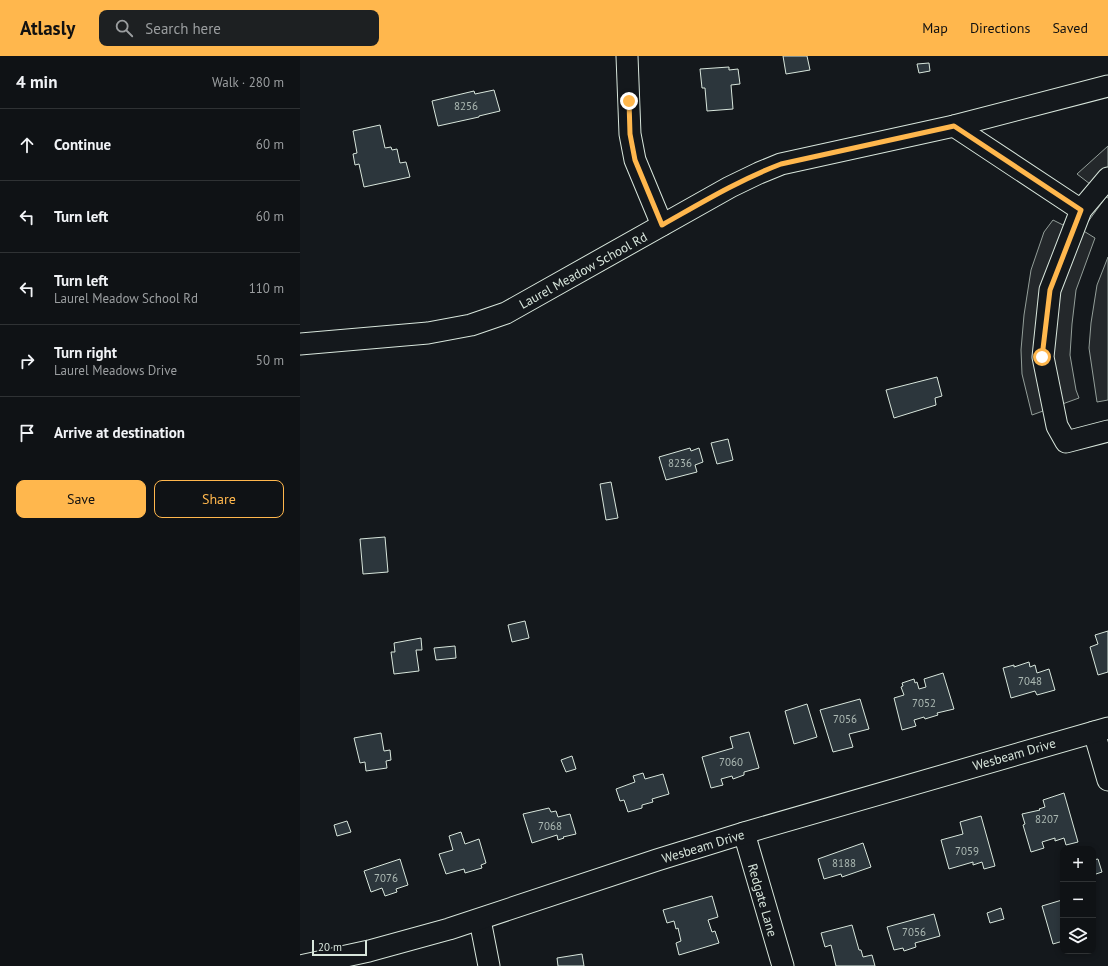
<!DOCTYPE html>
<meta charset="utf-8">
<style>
:root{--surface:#0f1215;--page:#1d2022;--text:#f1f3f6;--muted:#9b9ea0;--line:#2f3234;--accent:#ffb74d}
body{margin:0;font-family:"PT Sans",sans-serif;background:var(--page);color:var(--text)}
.controls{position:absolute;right:12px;bottom:12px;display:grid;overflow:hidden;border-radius:8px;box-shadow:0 2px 6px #0003}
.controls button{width:36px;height:36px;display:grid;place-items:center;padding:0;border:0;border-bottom:1px solid var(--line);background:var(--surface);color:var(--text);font:20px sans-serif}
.scale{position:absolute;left:12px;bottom:10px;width:55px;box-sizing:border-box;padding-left:4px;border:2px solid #d8e6dc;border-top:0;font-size:11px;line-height:14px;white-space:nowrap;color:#d8e6dc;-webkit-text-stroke:3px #14181c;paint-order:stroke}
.stop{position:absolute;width:12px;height:12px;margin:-9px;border:3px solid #ffb74d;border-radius:50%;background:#fff}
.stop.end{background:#ffb74d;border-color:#fff;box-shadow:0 1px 4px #0008}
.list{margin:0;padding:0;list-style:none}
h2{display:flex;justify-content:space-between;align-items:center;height:52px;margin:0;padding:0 16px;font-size:17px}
h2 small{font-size:13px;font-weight:400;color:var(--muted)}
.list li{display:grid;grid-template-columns:26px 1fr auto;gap:12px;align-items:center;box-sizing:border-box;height:72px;padding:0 16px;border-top:1px solid var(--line)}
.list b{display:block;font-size:15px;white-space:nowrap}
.list p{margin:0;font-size:13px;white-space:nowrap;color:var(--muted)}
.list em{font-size:13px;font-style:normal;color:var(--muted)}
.actions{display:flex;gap:8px;padding:12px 16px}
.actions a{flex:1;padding:9px 0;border:1px solid var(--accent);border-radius:8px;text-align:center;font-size:14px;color:var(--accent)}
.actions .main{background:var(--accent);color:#111}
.icon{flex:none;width:22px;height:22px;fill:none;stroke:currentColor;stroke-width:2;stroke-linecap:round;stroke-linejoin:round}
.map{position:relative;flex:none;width:808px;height:910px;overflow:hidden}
header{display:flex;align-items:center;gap:24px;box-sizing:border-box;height:56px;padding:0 20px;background:var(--accent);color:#111}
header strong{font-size:19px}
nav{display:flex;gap:22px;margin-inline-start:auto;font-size:14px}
.search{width:280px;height:36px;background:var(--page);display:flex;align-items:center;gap:10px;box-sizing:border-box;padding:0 14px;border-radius:8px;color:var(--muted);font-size:15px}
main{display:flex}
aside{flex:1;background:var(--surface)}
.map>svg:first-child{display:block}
.parking{fill:#24282b;stroke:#939e99}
.building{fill:#2c363c;stroke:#d8e6dc}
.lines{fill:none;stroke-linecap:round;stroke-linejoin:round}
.minor-casing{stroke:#d8e6dc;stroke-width:23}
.minor{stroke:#14181c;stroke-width:21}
.route{stroke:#ffb74d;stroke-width:5}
.labels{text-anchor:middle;stroke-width:3;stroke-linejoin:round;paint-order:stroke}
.number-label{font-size:11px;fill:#adbab4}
.street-label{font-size:13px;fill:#d8e6dc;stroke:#14181c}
</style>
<header>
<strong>Atlasly</strong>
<div class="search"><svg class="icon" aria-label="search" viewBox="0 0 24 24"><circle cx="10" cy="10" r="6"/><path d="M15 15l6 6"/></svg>Search here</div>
<nav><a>Map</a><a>Directions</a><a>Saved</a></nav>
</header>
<main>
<aside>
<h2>4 min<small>Walk · 280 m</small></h2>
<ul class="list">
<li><svg class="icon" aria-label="ahead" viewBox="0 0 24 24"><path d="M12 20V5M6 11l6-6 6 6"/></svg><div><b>Continue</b></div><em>60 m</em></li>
<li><svg class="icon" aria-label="left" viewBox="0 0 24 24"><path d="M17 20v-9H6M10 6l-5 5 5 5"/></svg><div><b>Turn left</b></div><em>60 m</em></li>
<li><svg class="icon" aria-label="left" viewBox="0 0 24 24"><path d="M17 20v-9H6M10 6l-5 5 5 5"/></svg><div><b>Turn left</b><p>Laurel Meadow School Rd</p></div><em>110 m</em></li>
<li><svg class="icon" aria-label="right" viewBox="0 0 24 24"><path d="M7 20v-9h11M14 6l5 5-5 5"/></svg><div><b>Turn right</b><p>Laurel Meadows Drive</p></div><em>50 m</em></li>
<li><svg class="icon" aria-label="arrive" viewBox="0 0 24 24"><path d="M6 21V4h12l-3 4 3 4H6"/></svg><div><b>Arrive at destination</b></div></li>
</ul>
<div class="actions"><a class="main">Save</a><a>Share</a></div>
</aside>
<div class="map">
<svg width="808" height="910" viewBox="0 0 808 910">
<rect width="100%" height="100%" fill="#14181c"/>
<g class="parking">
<polygon points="808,90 808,142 806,141 782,174 795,182 776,234 772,268 770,299 776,334 779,342 732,359 722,318 721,294 724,259 731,214 744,176 753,164 763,169 790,128 777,118"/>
<polygon points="808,201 808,344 797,346 789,292 791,267 797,229"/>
</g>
<g class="building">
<polygon points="483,0 507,0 510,14 486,18"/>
<polygon points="629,7 630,15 619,17 617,8"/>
<polygon points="429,11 429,14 438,13 440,28 431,29 433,53 407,55 405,32 402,32 400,13"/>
<polygon points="194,34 200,55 179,60 179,61 138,70 132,45 174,35 175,38"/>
<polygon points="80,69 85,92 91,91 92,94 97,93 100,107 106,106 110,121 64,131 59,108 55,109 53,98 57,97 53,75"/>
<polygon points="637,321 642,340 635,342 636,349 594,362 586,334"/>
<polygon points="428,383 433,404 417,408 411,387"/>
<polygon points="390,392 391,395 399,392 403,406 395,409 397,416 366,424 359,401"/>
<polygon points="311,426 318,462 306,464 300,428"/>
<polygon points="85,481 88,516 63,518 60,483"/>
<polygon points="225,565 229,582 212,586 208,569"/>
<polygon points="808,575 808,616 798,619 790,591 798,588 795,579"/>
<polygon points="121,582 122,594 116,594 119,615 94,618 91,596 95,596 94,587"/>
<polygon points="155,590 156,602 136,604 134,592"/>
<polygon points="729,606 730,611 735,609 737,617 749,613 755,634 737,639 735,635 711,642 703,612 714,609 714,611"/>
<polygon points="643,617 654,653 637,657 638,659 625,663 624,661 614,664 616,670 602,674 594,642 604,639 601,631 603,630 602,627 614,623 615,627 617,626 619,633 626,631 624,623"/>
<polygon points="560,643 569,673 549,678 553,691 533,696 520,654"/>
<polygon points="507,648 517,681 494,688 485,655"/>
<polygon points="449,676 459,712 444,716 444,719 433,723 432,720 421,723 423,729 411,732 402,701 433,692 430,681"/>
<polygon points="81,677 84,695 90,694 91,704 86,705 87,712 66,715 65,706 60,707 54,682"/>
<polygon points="272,700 276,713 266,716 261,704"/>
<polygon points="343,717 345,723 363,718 369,738 352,743 353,746 342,749 342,752 328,756 324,744 320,745 316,733 335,726 333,720"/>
<polygon points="764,737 778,786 766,789 764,782 755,785 755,782 742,786 744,792 731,796 723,769 725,768 722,758 740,754 739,753 745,751 743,744"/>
<polygon points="249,752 251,756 256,755 258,761 270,758 276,778 263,781 264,782 258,784 257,779 232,787 223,758"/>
<polygon points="681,760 695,810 684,813 682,806 673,809 673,806 649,813 641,784 663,778 660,766"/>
<polygon points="47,765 51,776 37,780 34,769"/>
<polygon points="161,776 165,788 179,783 186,807 181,809 182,812 165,817 164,813 146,818 139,798 153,794 149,780"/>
<polygon points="563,787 571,811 542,821 541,818 524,823 518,803"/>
<polygon points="100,803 108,829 96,833 97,836 85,840 82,832 71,836 64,815"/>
<polygon points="798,803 802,816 793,819 793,804"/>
<polygon points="412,840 418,861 408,864 412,876 415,875 419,887 379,899 376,887 381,885 378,872 376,873 374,865 367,867 363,854"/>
<polygon points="762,844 763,885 753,888 742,850"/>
<polygon points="701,852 704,863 690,867 687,857"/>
<polygon points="634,858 640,880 615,887 616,891 604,895 603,892 594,894 587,871"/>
<polygon points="552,869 559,894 561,894 563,901 572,899 575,910 536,910 531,889 525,891 521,877"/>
<polygon points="282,898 284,910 258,910 257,902"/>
</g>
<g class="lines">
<g class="minor-casing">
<g id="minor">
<polyline points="327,0 330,78 335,104 362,169"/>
<polyline points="654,70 781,154"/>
<polyline points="808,122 781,154 750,234 743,301 757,370 766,386 808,375"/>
<polyline points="0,288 128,277 171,269 206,257 430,131 459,117 481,108 654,70 808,30"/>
<polyline points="794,676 808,724"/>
<polyline points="444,777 483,910"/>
<polyline points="180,864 189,910"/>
<polyline points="0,910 69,895 149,873 357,804 444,777 808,672"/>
</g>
</g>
<use href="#minor" class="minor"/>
</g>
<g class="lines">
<path class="route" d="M 329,45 L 330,78 L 335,104 L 362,169 C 401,147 439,124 481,108 L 654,70 L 781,154 L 750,234 L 742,301"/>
</g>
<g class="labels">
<g class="number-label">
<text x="166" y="54">8256</text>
<text x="380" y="411">8236</text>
<text x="730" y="629">7048</text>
<text x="624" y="651">7052</text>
<text x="545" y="667">7056</text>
<text x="431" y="710">7060</text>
<text x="747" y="767">8207</text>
<text x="250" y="774">7068</text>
<text x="667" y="799">7059</text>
<text x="544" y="811">8188</text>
<text x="86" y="826">7076</text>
<text x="614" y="880">7056</text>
</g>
<g class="street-label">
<text transform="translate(283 214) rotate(-29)" y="5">Laurel Meadow School Rd</text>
<text transform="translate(714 698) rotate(-16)" y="5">Wesbeam Drive</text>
<text transform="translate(403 790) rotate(-17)" y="5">Wesbeam Drive</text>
<text transform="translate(463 844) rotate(74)" y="5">Redgate Lane</text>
</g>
</g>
</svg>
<div class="controls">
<button>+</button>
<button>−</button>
<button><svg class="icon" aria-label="layers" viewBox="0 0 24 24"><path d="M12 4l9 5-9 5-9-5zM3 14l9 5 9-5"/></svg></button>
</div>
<div class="scale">20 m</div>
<div class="stop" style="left:742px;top:301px"></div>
<div class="stop end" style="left:329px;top:45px"></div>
</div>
</main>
